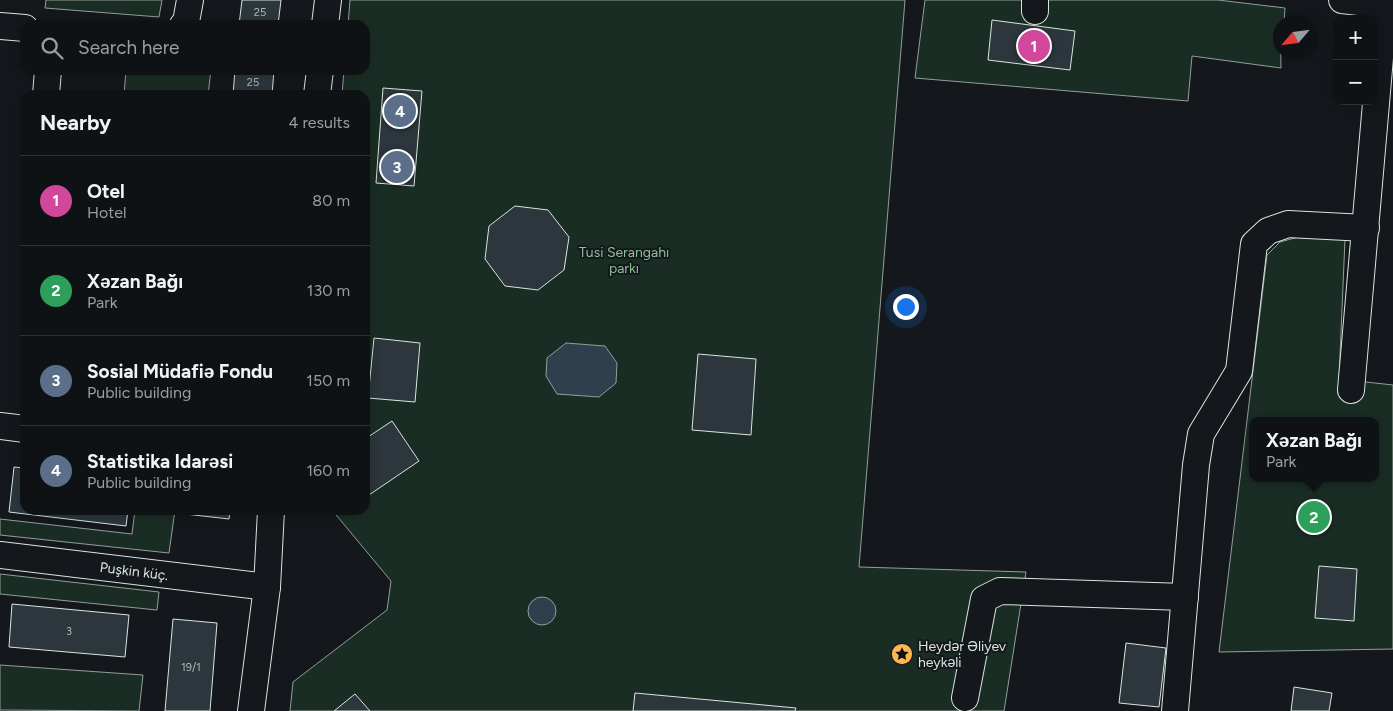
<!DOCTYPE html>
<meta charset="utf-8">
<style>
:root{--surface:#0f1215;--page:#181b1e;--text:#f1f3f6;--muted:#9b9ea0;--line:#2f3234;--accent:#ffb74d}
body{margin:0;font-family:Figtree,sans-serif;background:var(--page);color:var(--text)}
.controls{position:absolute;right:15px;top:15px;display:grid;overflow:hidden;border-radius:10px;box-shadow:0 2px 12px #0003}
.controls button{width:45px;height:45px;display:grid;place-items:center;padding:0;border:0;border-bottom:1px solid var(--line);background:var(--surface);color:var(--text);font:25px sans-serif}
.compass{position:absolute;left:1273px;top:15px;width:45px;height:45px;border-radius:50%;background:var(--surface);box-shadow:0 2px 12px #0003;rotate:242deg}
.you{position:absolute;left:905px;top:306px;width:18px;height:18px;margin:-12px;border:4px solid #fff;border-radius:50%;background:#1a73e8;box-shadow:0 0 0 8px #1a73e833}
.badge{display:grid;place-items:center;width:32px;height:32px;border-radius:50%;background:var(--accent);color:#fff;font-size:16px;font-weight:700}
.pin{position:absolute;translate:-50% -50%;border:2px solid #fff;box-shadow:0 1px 5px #0006}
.popup{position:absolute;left:1249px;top:417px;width:130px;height:65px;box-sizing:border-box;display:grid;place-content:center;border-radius:10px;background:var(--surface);filter:drop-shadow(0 1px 4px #0005);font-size:16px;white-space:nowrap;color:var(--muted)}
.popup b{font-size:19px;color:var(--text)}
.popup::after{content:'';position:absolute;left:50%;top:100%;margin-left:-10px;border:10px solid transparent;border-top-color:var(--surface)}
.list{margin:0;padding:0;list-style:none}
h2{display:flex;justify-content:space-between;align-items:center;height:65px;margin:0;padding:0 20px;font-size:21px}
h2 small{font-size:16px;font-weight:400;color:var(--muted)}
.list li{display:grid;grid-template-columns:32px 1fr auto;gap:15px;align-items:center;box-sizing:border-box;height:90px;padding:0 20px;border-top:1px solid var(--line)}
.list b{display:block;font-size:19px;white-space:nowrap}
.list p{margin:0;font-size:16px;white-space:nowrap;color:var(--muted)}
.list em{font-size:16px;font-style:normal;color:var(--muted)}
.icon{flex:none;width:28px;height:28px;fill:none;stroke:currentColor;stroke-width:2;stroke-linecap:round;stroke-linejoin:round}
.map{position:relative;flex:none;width:1393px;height:711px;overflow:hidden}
.search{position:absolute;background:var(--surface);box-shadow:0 2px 12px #0003;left:20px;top:20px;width:350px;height:55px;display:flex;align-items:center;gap:12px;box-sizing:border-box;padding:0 18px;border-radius:15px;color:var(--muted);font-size:19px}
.panel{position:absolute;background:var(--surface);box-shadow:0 2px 12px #0003;left:20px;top:90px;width:350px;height:425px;border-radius:15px}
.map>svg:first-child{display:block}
.green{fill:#1a2d24;stroke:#939e99;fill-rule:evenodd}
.water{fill:#2f3f4d;stroke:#939e99}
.building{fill:#2c363c;stroke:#d8e6dc}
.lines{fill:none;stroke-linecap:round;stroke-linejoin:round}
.minor-casing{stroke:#d8e6dc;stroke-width:28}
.minor{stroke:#14181c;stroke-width:26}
.labels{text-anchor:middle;stroke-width:4;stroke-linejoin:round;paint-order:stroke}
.number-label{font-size:11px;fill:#adbab4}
.park-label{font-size:14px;fill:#8ac095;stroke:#14181c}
.street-label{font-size:14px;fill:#d8e6dc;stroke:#14181c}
.poi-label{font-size:14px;fill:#d8e6dc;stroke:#14181c;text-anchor:start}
</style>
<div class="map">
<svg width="1393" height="711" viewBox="0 0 1393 711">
<rect width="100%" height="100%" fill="#14181c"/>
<g class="green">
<polygon points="46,0 162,0 159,17 45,8"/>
<polygon points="350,0 905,0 859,567 1026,572 1004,711 290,711 293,682 387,610 391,581 332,510 365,510 365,95 342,95 344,70 365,70 365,25 348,25"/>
<polygon points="925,0 1218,0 1285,8 1284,22 1280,22 1281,68 1192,56 1188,101 915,78"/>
<polygon points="126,70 211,70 208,95 124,95"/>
<path d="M 1302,236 L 1345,239 L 1339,379 L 1393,385 L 1393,649 L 1219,652 L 1267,255 L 1280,242 ZM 1253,421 L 1375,421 L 1375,478 L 1253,478 Z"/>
<polygon points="135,510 175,510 169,553 0,535 0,519 132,534"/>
<polygon points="0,574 159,592 157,610 0,594"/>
<polygon points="0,665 143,675 139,711 0,710"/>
</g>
<g class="water">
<polygon points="566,343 605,346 617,363 616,383 599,397 557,394 546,376 547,358"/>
<circle cx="542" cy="611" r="14"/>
</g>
<g class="building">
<polygon points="242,0 281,0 278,25 239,25"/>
<polygon points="992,20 1075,31 1070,70 988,60"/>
<polygon points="235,70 274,70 272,95 233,95"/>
<polygon points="383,88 422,91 414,186 376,183"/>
<polygon points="515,206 548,210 569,237 564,270 538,290 505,286 485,259 489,226"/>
<polygon points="374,338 420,343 415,402 368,398"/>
<polygon points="698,354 756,359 751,435 692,430"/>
<polygon points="392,421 419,461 369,495 365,489 365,439"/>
<polygon points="14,467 25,468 25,510 128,510 126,526 9,512"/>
<polygon points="186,510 230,510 229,519 185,514"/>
<polygon points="1319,566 1357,569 1354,621 1315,618"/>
<polygon points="12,604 129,615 125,657 9,647"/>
<polygon points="173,619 217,623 210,711 165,711"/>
<polygon points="1126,643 1166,648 1159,707 1119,703"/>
<polygon points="1294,687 1332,693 1329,711 1291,711"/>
<polygon points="635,693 796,708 795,711 633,711"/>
<polygon points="355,694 370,711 334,711"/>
</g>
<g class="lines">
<g class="minor-casing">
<g id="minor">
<polyline points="1342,0 1393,6"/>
<polyline points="1035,11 1035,0"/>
<polyline points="183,25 186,22 190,0"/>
<polyline points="325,25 328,0"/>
<polyline points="0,26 25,28"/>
<polyline points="46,95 48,70"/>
<polyline points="317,95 320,70"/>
<polyline points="1351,390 1385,0"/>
<polyline points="0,426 25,429"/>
<polyline points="0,555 267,587"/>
<polyline points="965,698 984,599 1000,591 1185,597"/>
<polyline points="251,711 267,587 271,510"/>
<polyline points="1175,711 1196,465 1201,434 1239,371 1254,244 1268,231 1288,224 1366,228"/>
</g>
</g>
<use href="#minor" class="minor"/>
</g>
<defs>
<g id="sight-disc" transform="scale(1.125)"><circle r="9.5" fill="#ffb74d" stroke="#14181c"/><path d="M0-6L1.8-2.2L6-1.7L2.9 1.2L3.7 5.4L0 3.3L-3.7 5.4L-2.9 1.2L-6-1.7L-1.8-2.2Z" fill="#111"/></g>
</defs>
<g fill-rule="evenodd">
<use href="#sight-disc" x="902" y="654"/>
</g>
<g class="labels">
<g class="number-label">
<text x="260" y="16">25</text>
<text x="253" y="86">25</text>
<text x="69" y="635">3</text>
<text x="191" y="671">19/1</text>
</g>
<g class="park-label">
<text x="624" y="257">Tusi Serangahı<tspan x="624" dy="16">parkı</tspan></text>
</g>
<g class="street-label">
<text transform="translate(134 571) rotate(7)" y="5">Puşkin küç.</text>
</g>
<g class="poi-label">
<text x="918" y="651">Heydər Əliyev<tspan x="918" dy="16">heykəli</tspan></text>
</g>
</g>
</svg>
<div class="controls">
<button>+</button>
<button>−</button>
</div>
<svg class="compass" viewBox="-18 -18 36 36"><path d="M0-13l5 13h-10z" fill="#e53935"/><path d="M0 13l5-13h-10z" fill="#9b9ea0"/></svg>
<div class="you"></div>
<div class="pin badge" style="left:1034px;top:46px;background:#d1479c">1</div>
<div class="pin badge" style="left:1314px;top:517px;background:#2e9e5b">2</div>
<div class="popup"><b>Xəzan Bağı</b>Park</div>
<div class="pin badge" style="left:397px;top:167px;background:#5c6f8a">3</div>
<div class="pin badge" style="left:400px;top:111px;background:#5c6f8a">4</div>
<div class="search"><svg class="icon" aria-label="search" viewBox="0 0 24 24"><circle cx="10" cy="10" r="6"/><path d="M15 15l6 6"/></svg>Search here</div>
<section class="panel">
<h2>Nearby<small>4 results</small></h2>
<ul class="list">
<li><span class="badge" style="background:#d1479c">1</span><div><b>Otel</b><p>Hotel</p></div><em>80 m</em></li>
<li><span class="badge" style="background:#2e9e5b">2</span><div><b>Xəzan Bağı</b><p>Park</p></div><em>130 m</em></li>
<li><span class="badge" style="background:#5c6f8a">3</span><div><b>Sosial Müdafiə Fondu</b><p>Public building</p></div><em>150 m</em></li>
<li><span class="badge" style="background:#5c6f8a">4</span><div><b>Statistika Idarəsi</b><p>Public building</p></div><em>160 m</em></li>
</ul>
</section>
</div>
